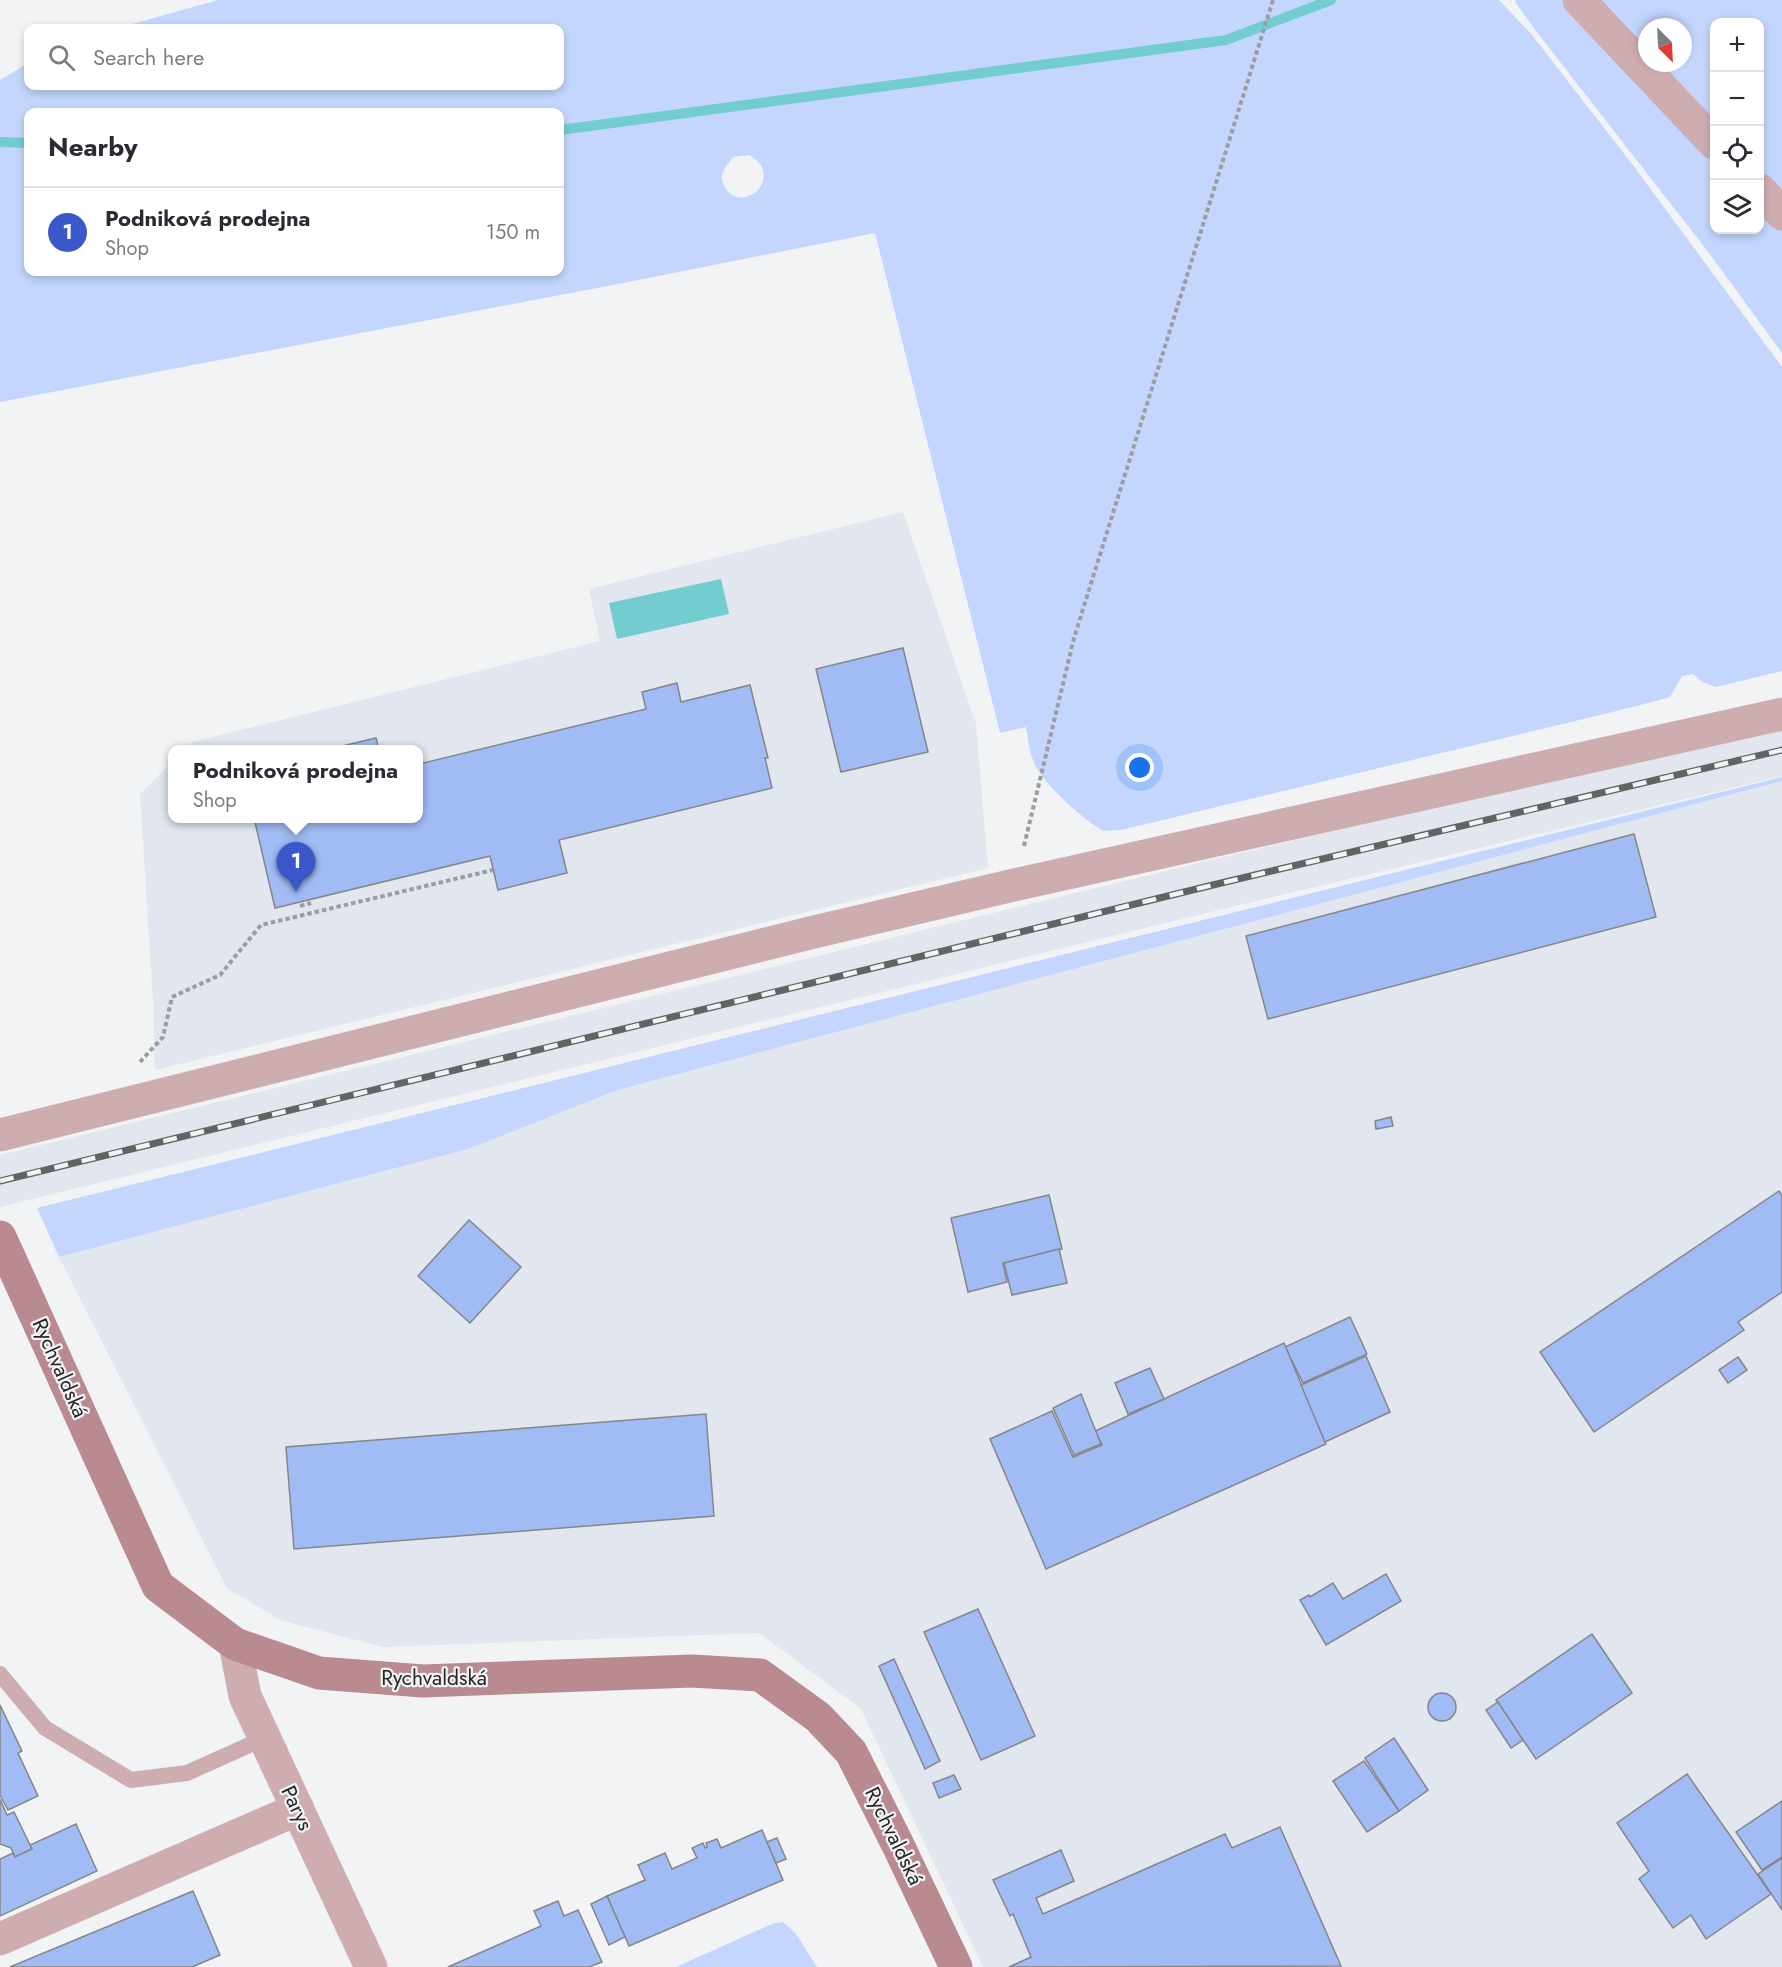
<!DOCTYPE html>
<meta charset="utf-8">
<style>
:root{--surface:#fff;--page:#f7f7f7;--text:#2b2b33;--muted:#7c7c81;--line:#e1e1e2;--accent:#3b58ca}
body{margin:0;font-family:Jost,sans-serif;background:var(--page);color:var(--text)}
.controls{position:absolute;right:18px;top:18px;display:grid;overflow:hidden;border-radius:12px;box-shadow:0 3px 9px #0003}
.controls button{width:54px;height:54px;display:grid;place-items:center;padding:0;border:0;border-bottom:2px solid var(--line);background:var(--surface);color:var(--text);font:30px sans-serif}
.compass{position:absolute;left:1638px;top:18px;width:54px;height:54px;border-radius:50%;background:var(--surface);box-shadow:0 3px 9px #0003;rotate:156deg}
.you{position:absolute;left:1140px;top:768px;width:21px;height:21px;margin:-15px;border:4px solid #fff;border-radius:50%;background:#1a73e8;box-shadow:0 0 0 9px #1a73e833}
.badge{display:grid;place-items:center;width:39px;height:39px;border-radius:50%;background:var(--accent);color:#fff;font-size:20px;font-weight:700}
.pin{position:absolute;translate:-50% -50px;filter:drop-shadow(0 2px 3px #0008)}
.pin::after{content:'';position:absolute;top:32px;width:21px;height:18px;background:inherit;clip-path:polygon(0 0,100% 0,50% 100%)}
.popup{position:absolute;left:168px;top:745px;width:255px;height:78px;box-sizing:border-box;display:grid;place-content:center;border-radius:12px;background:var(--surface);filter:drop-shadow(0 2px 4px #0005);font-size:20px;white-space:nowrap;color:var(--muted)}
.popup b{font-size:22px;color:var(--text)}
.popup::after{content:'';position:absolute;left:50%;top:100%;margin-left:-12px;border:12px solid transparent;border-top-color:var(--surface)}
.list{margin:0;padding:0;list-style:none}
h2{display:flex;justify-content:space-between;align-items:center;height:78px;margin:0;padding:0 24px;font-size:26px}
h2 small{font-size:20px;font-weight:400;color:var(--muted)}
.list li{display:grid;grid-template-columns:39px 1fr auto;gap:18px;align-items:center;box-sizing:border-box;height:90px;padding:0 24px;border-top:2px solid var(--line)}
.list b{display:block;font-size:22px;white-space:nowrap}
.list p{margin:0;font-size:20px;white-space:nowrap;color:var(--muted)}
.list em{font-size:20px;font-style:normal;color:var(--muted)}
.icon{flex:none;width:33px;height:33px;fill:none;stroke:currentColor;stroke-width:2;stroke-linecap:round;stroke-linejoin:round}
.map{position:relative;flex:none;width:1782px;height:1967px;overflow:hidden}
.search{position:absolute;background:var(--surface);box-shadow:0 3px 9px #0003;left:24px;top:24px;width:540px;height:66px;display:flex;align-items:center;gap:15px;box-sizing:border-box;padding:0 21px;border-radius:12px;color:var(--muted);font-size:22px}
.panel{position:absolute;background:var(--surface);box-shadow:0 3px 9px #0003;left:24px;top:108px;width:540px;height:168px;border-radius:12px}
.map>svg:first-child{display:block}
.built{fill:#e1e6ef}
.green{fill:#c4d6fd;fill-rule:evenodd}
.water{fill:#73cdcf}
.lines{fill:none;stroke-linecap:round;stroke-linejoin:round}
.stream{stroke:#73cdcf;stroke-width:10}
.building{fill:#a1bbf4;stroke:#858688;stroke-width:1.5}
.path{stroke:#9c9d9f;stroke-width:4;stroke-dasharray:4.5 3;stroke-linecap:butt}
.lane{stroke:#ceadb1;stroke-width:16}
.street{stroke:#ceadb1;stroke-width:33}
.secondary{stroke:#ba8a91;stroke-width:33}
.rail-casing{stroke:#616364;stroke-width:7}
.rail{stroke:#f1f3f5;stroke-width:4.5;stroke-dasharray:14;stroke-linecap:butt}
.labels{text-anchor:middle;stroke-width:4.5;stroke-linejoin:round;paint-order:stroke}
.street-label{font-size:21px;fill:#242526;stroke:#f1f3f5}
</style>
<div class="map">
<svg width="1782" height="1967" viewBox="0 0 1782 1967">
<rect width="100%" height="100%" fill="#f1f3f5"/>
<g class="built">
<polygon points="903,512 976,724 988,868 155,1070 153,1002 140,794 173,761 173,818 419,818 419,750 185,749 192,742 600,641 589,589"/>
<polygon points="1782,724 1782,776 1223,909 0,1207 0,1155 1211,860"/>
<polygon points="1782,781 1782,1967 983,1967 861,1709 759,1633 383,1647 280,1620 227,1588 59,1257 468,1149 618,1090"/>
</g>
<g class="green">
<path d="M 218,0 L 1499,0 L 1532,35 L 1632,164 L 1782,367 L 1782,671 L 1716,687 L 1702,682 L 1693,674 L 1682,676 L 1670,697 L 1637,706 L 1121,830 L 1103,831 C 1083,819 1040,782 1033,760 C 1029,750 1028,738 1026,727 L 1000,733 L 875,233 L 623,283 L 0,402 L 0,80 L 28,63 L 28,86 L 560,86 L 560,28 L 118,28 ZM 28,112 L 560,112 L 560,272 L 28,272 ZM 750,155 C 753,158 758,161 760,164 C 776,187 738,213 724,186 C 722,182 721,176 723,172 C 725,167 730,161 733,157 Z"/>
<path d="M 1516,0 L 1782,0 L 1782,353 L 1709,253 L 1536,31 L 1515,2 ZM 1714,22 L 1760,22 L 1760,230 L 1714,230 ZM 1647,27 L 1683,27 L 1683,63 L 1647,63 Z"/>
<polygon points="1782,777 1782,781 618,1090 468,1149 59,1257 37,1208"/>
<polygon points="783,1922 796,1934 817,1967 676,1967 772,1924"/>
</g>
<polygon class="water" points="721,579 729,614 617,639 609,603"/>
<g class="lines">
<g class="stream">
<polyline points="560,130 1226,40 1331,0"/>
<polyline points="0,142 28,143"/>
</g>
</g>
<g class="building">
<polygon points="903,648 928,752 841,772 816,669"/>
<polygon points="677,683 681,702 750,685 768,758 765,758 772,788 559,840 567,873 498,890 490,856 275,908 254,818 419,818 419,764 646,709 642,692"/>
<polygon points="376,738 379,750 342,750 342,746"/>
<polygon points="1634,834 1656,917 1268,1019 1246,936"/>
<polygon points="1391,1117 1393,1126 1376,1129 1375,1121"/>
<polygon points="1779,1191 1782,1196 1782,1292 1738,1322 1744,1330 1594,1432 1540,1352"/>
<polygon points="1049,1195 1062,1249 1003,1263 1007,1282 968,1292 951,1218"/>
<polygon points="469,1220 521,1267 470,1323 418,1276"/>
<polygon points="1059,1249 1067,1283 1012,1295 1004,1263"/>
<polygon points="1350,1317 1367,1354 1303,1383 1285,1347"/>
<polygon points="1284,1343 1326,1444 1046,1569 990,1439 1052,1411 1073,1457 1102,1445 1095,1431"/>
<polygon points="1366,1356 1390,1412 1325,1442 1301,1385"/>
<polygon points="1738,1357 1747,1370 1728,1383 1719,1370"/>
<polygon points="1150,1368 1164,1399 1128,1414 1115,1383"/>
<polygon points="1081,1394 1101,1444 1074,1455 1053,1408"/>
<polygon points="706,1414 714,1516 294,1549 286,1447"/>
<polygon points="1386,1574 1401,1601 1326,1645 1300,1600 1309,1595 1310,1597 1333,1583 1343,1599"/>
<polygon points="978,1609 1035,1736 981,1760 924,1632"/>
<polygon points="1592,1634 1632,1693 1536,1759 1496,1700"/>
<polygon points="894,1659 940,1761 925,1769 879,1666"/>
<circle cx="1442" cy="1707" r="14"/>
<polygon points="1498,1702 1523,1740 1511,1748 1486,1710"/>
<polygon points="0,1705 22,1751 18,1753 38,1796 8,1810 0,1795"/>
<polygon points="1394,1738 1428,1790 1399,1811 1365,1758"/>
<polygon points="1364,1761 1399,1811 1367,1832 1333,1781"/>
<polygon points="1687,1774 1771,1894 1706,1939 1691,1915 1673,1928 1639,1879 1649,1871 1617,1823"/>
<polygon points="954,1775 961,1789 939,1798 933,1783"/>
<polygon points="0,1799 7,1815 14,1812 32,1849 15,1857 11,1848 0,1844"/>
<polygon points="1782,1801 1782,1857 1762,1870 1736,1832"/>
<polygon points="76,1824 97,1871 0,1916 0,1859 13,1853 15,1857 32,1849 30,1845"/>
<polygon points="1280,1827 1341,1966 1009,1967 1031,1957 1013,1914 1010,1916 993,1880 1061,1850 1074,1881 1036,1898 1043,1914 1225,1834 1232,1848"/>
<polygon points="762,1830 783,1880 629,1946 607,1896 645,1880 638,1865 665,1853 672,1869 697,1858 692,1848 703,1843 705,1848 707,1847 706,1843 717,1839 721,1848"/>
<polygon points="777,1838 786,1859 776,1863 767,1842"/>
<polygon points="1782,1858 1782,1910 1758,1874"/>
<polygon points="193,1891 220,1955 192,1967 10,1967"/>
<polygon points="607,1896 625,1937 609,1945 591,1904"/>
<polygon points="558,1901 564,1916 578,1910 602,1962 589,1967 448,1967 541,1926 534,1911"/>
</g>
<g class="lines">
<g class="path">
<polyline points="1024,846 1074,638 1273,0"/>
<polyline points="300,906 311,903"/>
<polyline points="140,1062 163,1037 172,997 220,975 261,925 493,870"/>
</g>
<polyline class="lane" points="0,1674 45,1728 131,1780 187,1773 265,1738"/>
<g class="street">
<polyline points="1579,0 1714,143"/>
<polyline points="1760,190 1782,214"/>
<polyline points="0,1135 810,933 1014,885 1782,714"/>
<polyline points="235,1644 245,1696 371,1967"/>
<polyline points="0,1939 298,1809"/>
</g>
<polyline class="secondary" points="0,1237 158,1586 235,1644 319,1673 423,1681 692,1671 760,1675 818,1717 851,1752 897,1843 956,1967"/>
<g class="rail-casing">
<polyline id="rail" points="0,1181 1217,884 1782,750"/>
</g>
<use href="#rail" class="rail"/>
</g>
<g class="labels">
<g class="street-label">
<text transform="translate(60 1368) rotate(66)" y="7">Rychvaldská</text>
<text x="434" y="1685">Rychvaldská</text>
<text transform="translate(297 1808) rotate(65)" y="7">Parys</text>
<text transform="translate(894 1836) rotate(64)" y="7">Rychvaldská</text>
</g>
</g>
</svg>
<div class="controls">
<button>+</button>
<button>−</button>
<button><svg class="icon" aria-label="locate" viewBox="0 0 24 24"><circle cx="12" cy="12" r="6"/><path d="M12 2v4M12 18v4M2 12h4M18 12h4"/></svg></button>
<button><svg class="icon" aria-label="layers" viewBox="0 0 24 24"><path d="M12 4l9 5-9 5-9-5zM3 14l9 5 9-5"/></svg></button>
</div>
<svg class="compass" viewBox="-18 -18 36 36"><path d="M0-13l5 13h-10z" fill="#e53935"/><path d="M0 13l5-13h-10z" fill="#7c7c81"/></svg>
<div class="you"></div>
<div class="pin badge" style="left:296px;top:892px">1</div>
<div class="popup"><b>Podniková prodejna</b>Shop</div>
<div class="search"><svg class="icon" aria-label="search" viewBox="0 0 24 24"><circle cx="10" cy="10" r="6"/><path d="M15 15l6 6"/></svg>Search here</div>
<section class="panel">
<h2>Nearby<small></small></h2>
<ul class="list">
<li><span class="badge">1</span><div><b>Podniková prodejna</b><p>Shop</p></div><em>150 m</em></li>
</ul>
</section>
</div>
